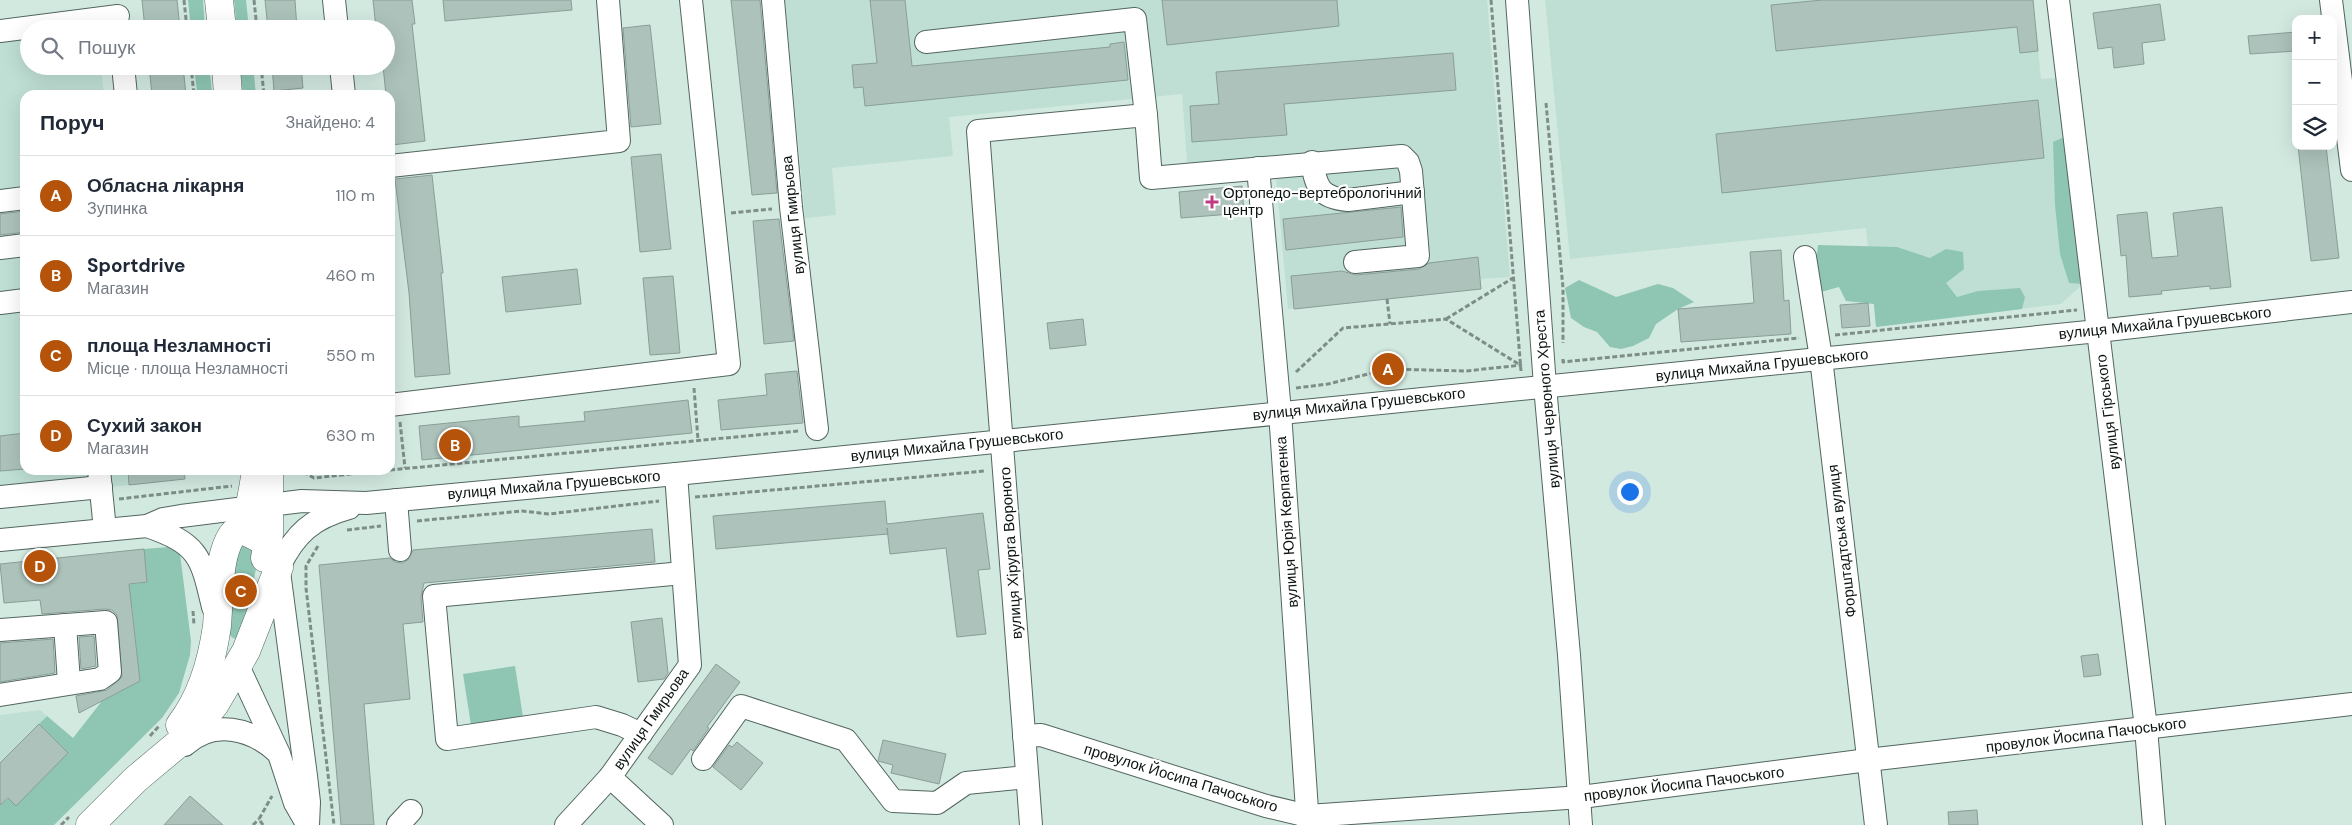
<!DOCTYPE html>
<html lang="uk">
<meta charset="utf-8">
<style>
:root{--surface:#fff;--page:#f6f6f7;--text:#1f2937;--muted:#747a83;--line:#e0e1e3;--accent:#b45309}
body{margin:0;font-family:"DM Sans",sans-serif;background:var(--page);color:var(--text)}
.controls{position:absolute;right:15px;top:15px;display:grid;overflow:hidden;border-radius:10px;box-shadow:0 5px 20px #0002}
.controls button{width:45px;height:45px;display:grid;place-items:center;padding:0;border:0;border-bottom:1px solid var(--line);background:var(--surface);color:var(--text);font:25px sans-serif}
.you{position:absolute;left:1629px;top:491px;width:18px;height:18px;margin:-12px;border:4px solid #fff;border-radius:50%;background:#1a73e8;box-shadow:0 0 0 8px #1a73e833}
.badge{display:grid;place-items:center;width:32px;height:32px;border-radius:50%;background:var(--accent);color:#fff;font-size:16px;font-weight:700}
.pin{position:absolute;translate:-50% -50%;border:2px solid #fff;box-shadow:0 1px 5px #0006}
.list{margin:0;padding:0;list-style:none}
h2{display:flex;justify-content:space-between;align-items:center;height:65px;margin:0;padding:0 20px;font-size:21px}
h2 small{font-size:16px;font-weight:400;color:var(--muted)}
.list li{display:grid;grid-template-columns:32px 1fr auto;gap:15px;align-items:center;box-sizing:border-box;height:80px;padding:0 20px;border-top:1px solid var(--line)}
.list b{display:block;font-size:19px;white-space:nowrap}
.list p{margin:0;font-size:16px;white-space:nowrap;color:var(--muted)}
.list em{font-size:16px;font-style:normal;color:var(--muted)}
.icon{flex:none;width:28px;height:28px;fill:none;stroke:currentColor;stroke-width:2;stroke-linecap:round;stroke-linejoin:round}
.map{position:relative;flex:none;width:2352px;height:825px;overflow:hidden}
.search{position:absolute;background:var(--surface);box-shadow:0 5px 20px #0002;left:20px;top:20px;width:375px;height:55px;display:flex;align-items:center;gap:12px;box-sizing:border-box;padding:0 18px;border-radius:28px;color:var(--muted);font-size:19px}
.panel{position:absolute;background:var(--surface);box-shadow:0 5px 20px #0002;left:20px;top:90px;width:375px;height:385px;border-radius:15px}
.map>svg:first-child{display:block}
.built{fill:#bfdfd4}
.green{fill:#8ec6b3}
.building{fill:#acc2ba;stroke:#899e96}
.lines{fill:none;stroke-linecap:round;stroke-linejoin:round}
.minor-casing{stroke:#52665f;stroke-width:24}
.major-casing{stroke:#52665f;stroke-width:29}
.path{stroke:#7d8e88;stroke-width:3;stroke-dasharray:5 2.5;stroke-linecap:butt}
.minor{stroke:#fff;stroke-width:22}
.major{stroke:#fff;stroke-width:28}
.poi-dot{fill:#c03c82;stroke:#fff;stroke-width:2}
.labels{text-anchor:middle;stroke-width:4.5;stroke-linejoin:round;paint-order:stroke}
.poi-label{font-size:15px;fill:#0d1513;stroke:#fff;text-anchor:start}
.street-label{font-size:15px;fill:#0d1513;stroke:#fff}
</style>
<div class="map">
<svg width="2352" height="825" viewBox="0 0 2352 825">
<rect width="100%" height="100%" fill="#d2e9e0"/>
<g class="built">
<polygon points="785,0 1487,0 1510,277 1480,279 1481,289 1288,309 1274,156 1187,163 1182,94 949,117 953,156 832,168 836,215 805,218"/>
<polygon points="1545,0 2033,0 2041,79 2057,78 2083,284 2061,304 1876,327 1866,228 1570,259"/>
<polygon points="29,31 29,66 101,66 104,95 25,95 25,470 128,470 129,485 0,499 0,35"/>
<polygon points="40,710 47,716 0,763 0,715"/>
</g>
<g class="green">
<polygon points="188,0 203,0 205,29 191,29"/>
<polygon points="234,0 246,0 249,29 237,29"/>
<polygon points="194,66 209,66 212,91 197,92"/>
<polygon points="240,66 253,66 256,95 243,95"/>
<polygon points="2064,137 2083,284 2069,283 2060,254 2055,205 2053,142"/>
<polygon points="1818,245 1897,247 1930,258 1946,249 1963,252 1964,269 1946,283 1957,297 1978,291 2020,288 2025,297 2022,309 1876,327 1874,304 1846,301 1839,287 1821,292 1814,283"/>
<polygon points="1579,280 1616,297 1658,284 1673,288 1694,302 1678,309 1656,324 1649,338 1633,346 1621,349 1610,347 1597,332 1584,327 1571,318 1565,288"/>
<path d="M 243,541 L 260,550 L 243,630 L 238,639 C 230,639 228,633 226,625 L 237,554 Z"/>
<polygon points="169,547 180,554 191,641 190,655 179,693 162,718 54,825 0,825 0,805 67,754 39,724 47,716 73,738 102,701 140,681 132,608 125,585 147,582 144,549"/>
<polygon points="515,666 523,717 471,725 463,674"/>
</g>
<g class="building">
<polygon points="142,0 177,0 180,29 145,29"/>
<polygon points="265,0 295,0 297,29 268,29"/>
<polygon points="373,0 412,0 415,24 412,24 425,141 392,145 390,95 386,95 383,66 386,66 386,27 376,28"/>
<polygon points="443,0 571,0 572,10 445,21"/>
<polygon points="731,0 760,0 777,193 752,195"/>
<polygon points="870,0 905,0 912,66 1110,47 1110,44 1124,42 1128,80 865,106 863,87 854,88 852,65 877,63"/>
<polygon points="1162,0 1337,0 1339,26 1167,45"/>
<polygon points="1822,0 2033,0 2038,51 2020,53 2017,27 1776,51 1771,5"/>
<polygon points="2160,4 2165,40 2142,43 2144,64 2114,68 2112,47 2098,49 2093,13"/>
<polygon points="650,25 661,124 631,127 623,28"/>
<polygon points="2296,32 2296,51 2250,54 2248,36"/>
<polygon points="1453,53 1456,90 1284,104 1287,135 1192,142 1190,106 1219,104 1216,72"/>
<polygon points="149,66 183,66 186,95 152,95"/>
<polygon points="272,66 301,66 303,88 274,91"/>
<polygon points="2038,100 2044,158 1722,193 1716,134"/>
<polygon points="2298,146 2326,146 2339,258 2311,261"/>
<polygon points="661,154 671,249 640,252 631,157"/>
<polygon points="432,175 443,273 441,273 450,374 415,377 409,293 395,179"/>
<polygon points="1242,186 1244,213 1181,218 1179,192"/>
<polygon points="1401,207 1403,237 1286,250 1283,219"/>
<polygon points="2222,207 2231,287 2210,289 2210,286 2161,291 2162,294 2129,297 2126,255 2121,256 2117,215 2147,212 2152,258 2178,256 2173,213"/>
<polygon points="25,211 25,232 0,235 0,214"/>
<polygon points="779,219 794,341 764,344 753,221"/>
<polygon points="1781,250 1784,301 1789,300 1791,334 1681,342 1678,309 1754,303 1750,252"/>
<polygon points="1478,257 1481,289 1294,309 1291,276 1342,271 1356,275 1419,269 1429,263"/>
<polygon points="577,269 581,304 506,312 502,277"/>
<polygon points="673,276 680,353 650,355 643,278"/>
<polygon points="1868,303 1870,326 1842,328 1840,305"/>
<polygon points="1083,319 1086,345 1050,349 1047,323"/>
<polygon points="797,371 803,423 721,430 718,400 767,395 765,374"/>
<polygon points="688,400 692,433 422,460 419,426 519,416 519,427 585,421 584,412"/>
<polygon points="25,433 25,469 0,471 0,436"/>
<polygon points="128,470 184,470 185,479 129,485"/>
<polygon points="885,501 887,524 983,513 990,569 978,570 986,634 957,637 946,548 890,554 887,528 888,534 716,549 713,516"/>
<polygon points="652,529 655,562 424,583 421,597 423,622 403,624 410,699 364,704 374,825 341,825 319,565 390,558 395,562 402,563 408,560 413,550"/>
<polygon points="144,549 147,582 129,584 140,681 79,713 76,696 107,690 122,677 117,615 112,610 105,609 42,614 40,600 4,603 0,564"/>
<polygon points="662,618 668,673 664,679 638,682 631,622"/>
<polygon points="94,636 96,666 81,669 79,637"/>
<polygon points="53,639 55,673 0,682 0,643"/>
<polygon points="2098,654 2101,675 2084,677 2081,656"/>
<polygon points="716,664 740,682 707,727 709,728 693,751 691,749 672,775 648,758"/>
<polygon points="39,724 68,753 16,806 8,798 0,805 0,763"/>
<polygon points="883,740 946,754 939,784 891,773 893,765 878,761"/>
<polygon points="737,742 763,763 741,790 713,767 729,745 732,747"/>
<polygon points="190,796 223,825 164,825"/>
<polygon points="1977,810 1978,825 1949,825 1948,812"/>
</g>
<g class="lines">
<g class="minor-casing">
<g id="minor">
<polyline points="334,0 337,29"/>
<polyline points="773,0 791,207 817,429"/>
<polyline points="1517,0 1545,386 1569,655 1581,825"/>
<polyline points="2058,0 2146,728 2154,825"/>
<polyline points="2331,0 2352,170"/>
<polyline points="0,31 118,16"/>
<polyline points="926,42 1135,19 1146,115"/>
<polyline points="123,66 126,95"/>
<polyline points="341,66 344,95"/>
<path d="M 1312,162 C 1316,187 1320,198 1348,200 L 1413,192"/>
<polyline points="390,166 619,141 608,0"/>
<polyline points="1258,168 1280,412 1308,825"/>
<polyline points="0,201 25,198"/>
<polyline points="0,248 25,245"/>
<polyline points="1805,257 1821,358 1876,825"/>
<polyline points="0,303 25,300"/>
<polyline points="390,405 729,364 691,0"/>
<polyline points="99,470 105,530"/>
<polyline points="0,497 101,487"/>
<polyline points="396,500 400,550"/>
<path d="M 147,526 C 199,544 201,556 213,607"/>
<polyline points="0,540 147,526 163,519 181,516 302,501 366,503 676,474 2098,331 2352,302"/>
<polyline points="278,564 306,776 309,802 308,825"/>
<path d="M 279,567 C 295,533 313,518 349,508"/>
<polyline points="65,625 69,682"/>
<polyline points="0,630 106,622 110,672 100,679 0,695"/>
<polyline points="238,666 279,754 295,803 306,822"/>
<polyline points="641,734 622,725 596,717 447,739 434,596 683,573"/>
<polyline points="1024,736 1041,735 1266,806 1308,816 1581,797 1868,760 2352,704"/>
<path d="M 185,745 C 213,719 251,728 277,752"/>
<polyline points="703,759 741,706 846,740 893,801 937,803 966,783 1027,777"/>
<polyline points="610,777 662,825"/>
<polyline points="398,825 411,811"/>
<polyline points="566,825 610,777 690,665 676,474"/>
<polyline points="1031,825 978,131 1146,115 1151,178 1402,156 1408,162 1411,171 1418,256 1355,262"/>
</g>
</g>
<g class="major-casing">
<g id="major">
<polyline points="219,0 222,29"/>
<polyline points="226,66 228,95"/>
<polyline points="265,558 269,534 269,470"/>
<path d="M 180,725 C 201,698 212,661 217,626 C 219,602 218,577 224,554 C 226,547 229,538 234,533 C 238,530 240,530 243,526 C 251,509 253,489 256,470"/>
<polyline points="90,825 136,779 191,733 215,704 246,651 279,567 263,540 241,529"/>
</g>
</g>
<g class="path">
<polyline points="184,0 187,29"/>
<polyline points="254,0 257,29"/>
<polyline points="1491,0 1521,371"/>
<polyline points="191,66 194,95"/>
<polyline points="261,66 264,95"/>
<polyline points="1546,103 1563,288 1563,343"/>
<polyline points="731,213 772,209"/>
<polyline points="1387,299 1390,324"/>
<polyline points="1446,319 1513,278"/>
<polyline points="1835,335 2077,310"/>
<polyline points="1563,359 1563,362 1799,338"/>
<polyline points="1296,372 1343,328 1446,319 1520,365"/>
<polyline points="694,388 698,440"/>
<polyline points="1296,388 1328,384 1388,369 1466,371 1522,365"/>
<polyline points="400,422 405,468"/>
<polyline points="306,470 307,474 314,478 387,470"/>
<polyline points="390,470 798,431"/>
<polyline points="695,497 985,471"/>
<polyline points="119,499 232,486"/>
<polyline points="417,521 522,511 549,514 659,501"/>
<polyline points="347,530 381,526"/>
<polyline points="318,546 306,566 306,588 334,825"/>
<polyline points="193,611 194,625"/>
<polyline points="150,736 159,726"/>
<polyline points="61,825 69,817"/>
<polyline points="253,825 259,819"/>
<polyline points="263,825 259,819 272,796"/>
</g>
<use href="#minor" class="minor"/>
<use href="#major" class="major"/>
</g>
<path class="poi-dot" d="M1209.5 194.5h5v5h5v5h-5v5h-5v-5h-5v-5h5z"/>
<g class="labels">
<g class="poi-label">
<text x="1223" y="198">Ортопедо-вертебрологічний<tspan x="1223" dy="17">центр</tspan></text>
</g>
<g class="street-label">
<text transform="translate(793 215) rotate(-96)" y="5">вулиця Гмирьова</text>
<text transform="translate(2165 323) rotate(-6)" y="5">вулиця Михайла Грушевського</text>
<text transform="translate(1762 365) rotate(-6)" y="5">вулиця Михайла Грушевського</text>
<text transform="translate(1547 399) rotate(-95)" y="5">вулиця Червоного Хреста</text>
<text transform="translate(1359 404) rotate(-6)" y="5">вулиця Михайла Грушевського</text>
<text transform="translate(2108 412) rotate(-97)" y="5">вулиця Гірського</text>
<text transform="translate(957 445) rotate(-6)" y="5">вулиця Михайла Грушевського</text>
<text transform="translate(554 485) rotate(-5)" y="5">вулиця Михайла Грушевського</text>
<text transform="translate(1287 522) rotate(-94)" y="5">вулиця Юрія Керпатенка</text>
<text transform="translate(1842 541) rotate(-97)" y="5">Форштадтська вулиця</text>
<text transform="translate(1011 553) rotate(-94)" y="5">вулиця Хірурга Вороного</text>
<text transform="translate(651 719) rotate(-55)" y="5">вулиця Гмирьова</text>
<text transform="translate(2086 735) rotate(-7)" y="5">провулок Йосипа Пачоського</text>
<text transform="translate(1181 778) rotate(17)" y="5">провулок Йосипа Пачоського</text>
<text transform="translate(1684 784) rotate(-7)" y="5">провулок Йосипа Пачоського</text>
</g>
</g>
</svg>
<div class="controls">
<button>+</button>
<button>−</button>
<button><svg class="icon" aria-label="layers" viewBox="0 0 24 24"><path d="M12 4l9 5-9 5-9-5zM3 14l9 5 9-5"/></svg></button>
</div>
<div class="you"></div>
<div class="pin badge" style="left:1388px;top:369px">A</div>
<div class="pin badge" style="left:455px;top:445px">B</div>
<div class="pin badge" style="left:241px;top:591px">C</div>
<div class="pin badge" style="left:40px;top:566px">D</div>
<div class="search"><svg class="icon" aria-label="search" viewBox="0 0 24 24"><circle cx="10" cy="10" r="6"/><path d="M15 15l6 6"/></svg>Пошук</div>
<section class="panel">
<h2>Поруч<small>Знайдено: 4</small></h2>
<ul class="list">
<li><span class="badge">A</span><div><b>Обласна лікарня</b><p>Зупинка</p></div><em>110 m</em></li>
<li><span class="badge">B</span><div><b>Sportdrive</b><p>Магазин</p></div><em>460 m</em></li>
<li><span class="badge">C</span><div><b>площа Незламності</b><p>Місце · площа Незламності</p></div><em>550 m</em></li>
<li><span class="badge">D</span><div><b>Сухий закон</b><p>Магазин</p></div><em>630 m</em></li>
</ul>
</section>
</div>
